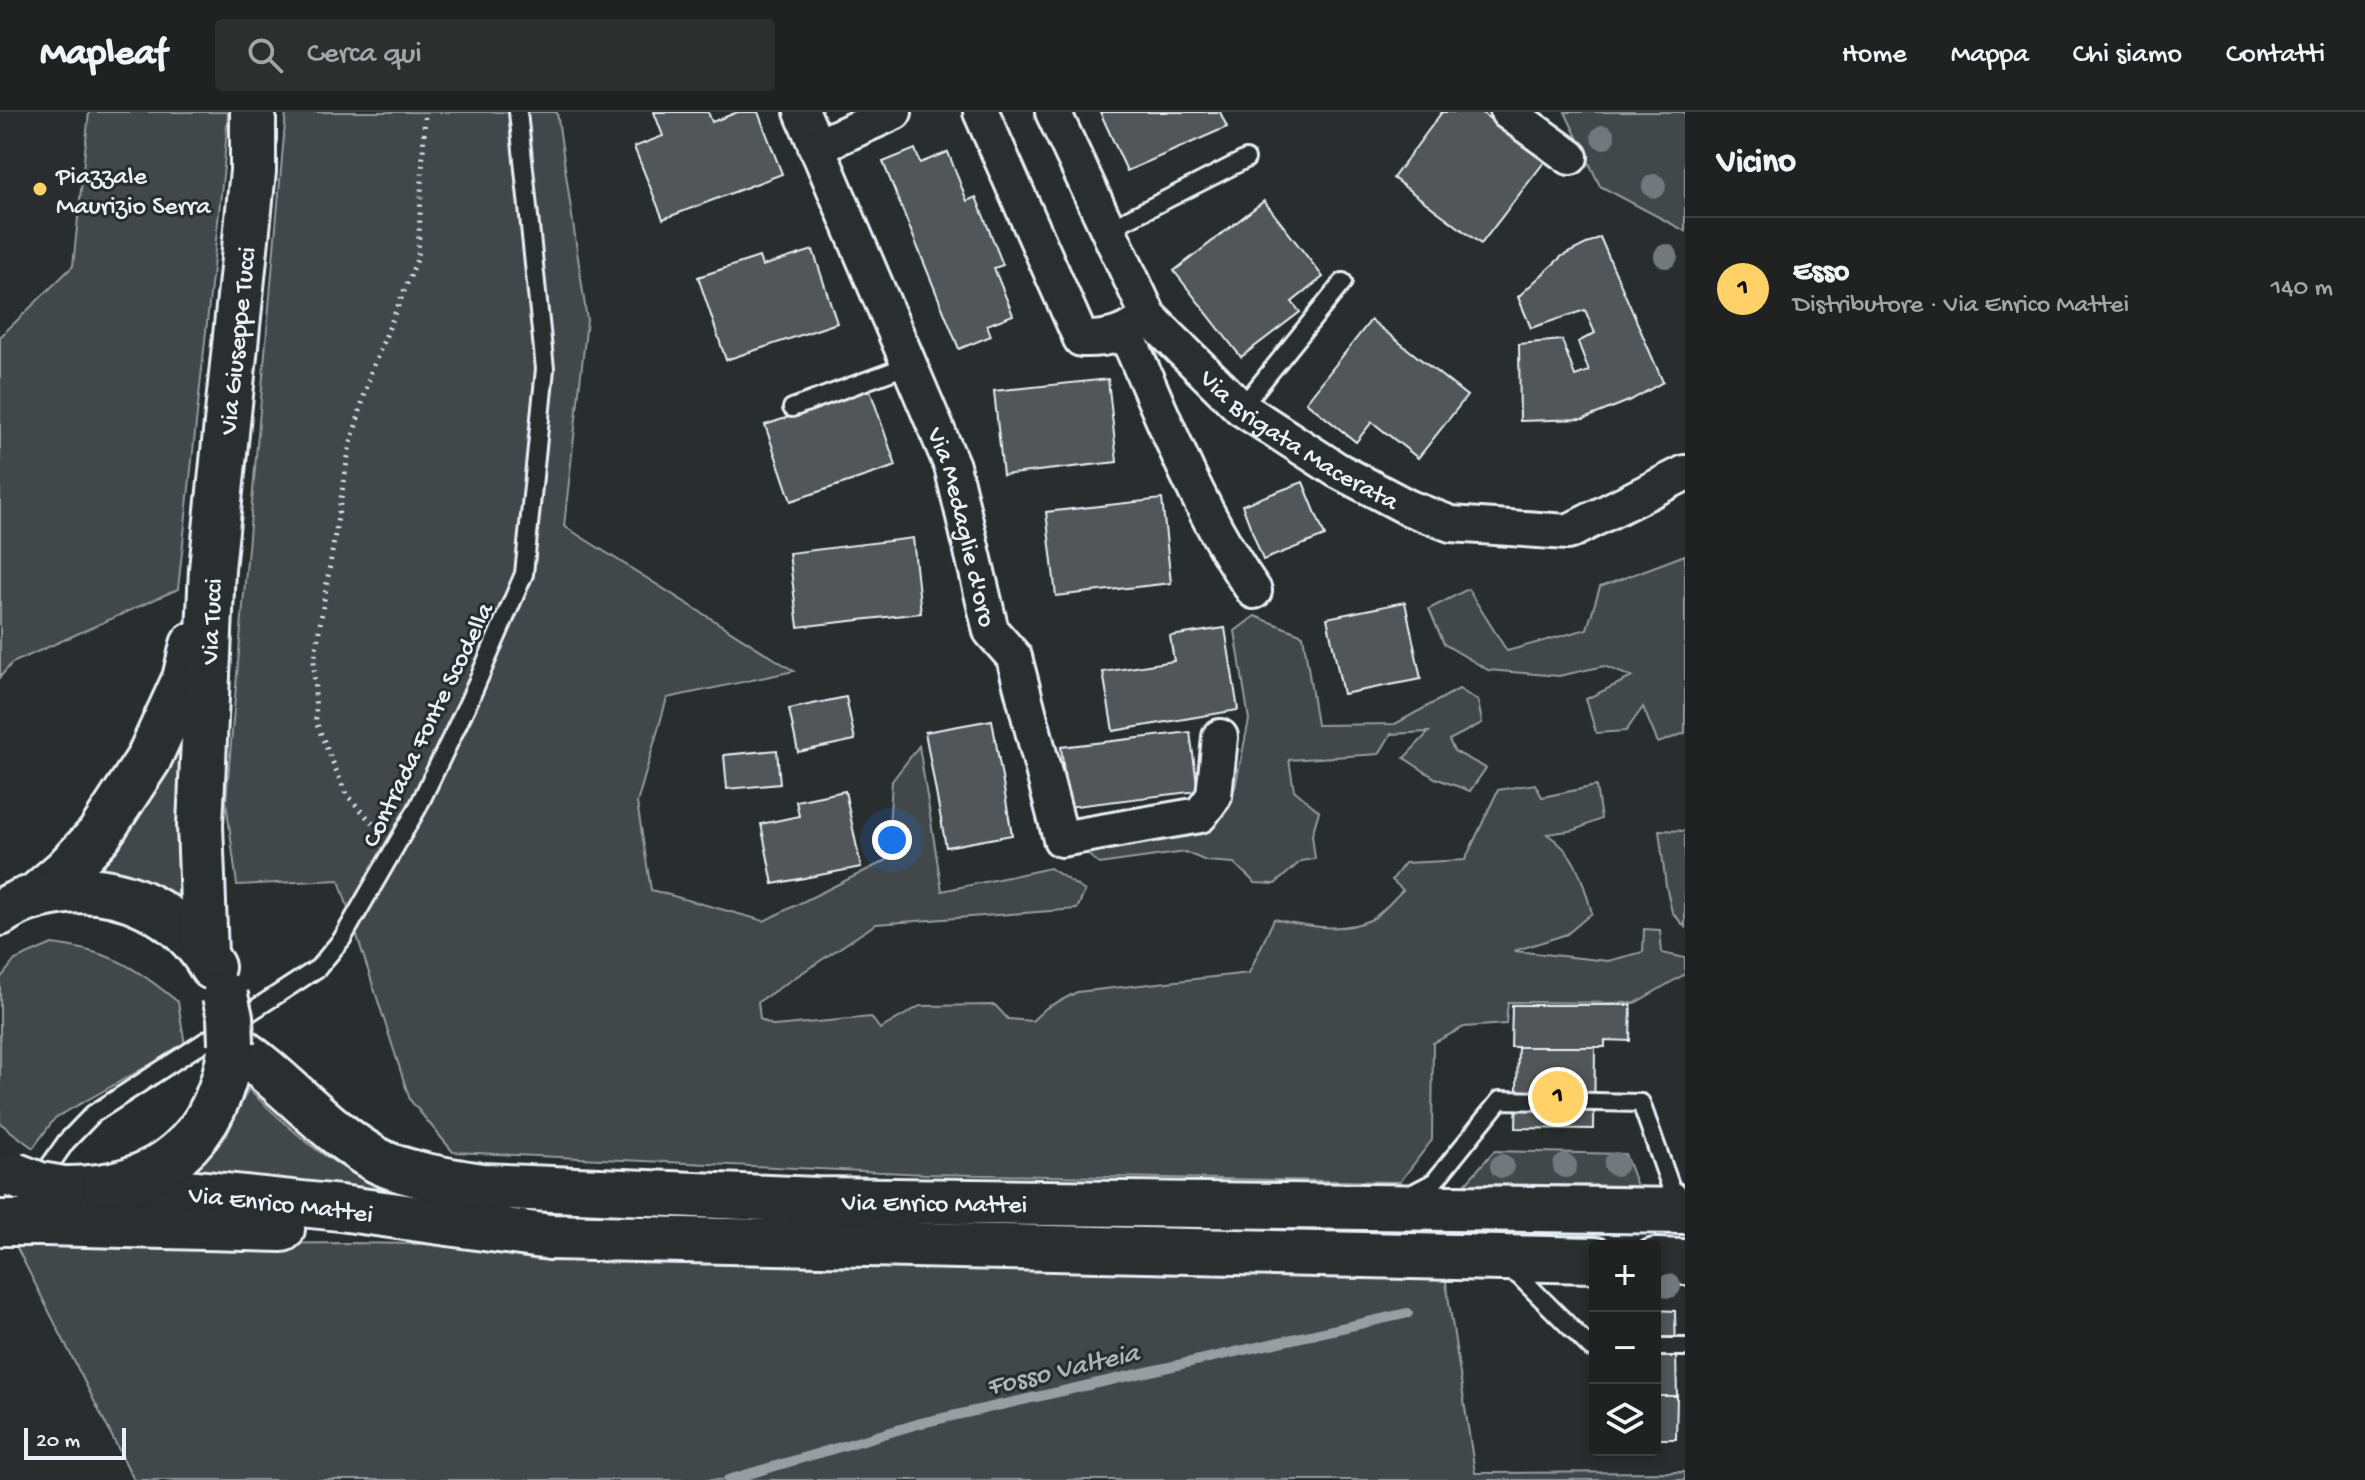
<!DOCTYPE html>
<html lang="it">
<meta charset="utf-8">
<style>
:root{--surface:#202222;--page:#2d2f2f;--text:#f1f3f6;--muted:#a2a4a5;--line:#3d3f40;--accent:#ffd166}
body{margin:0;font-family:"Gochi Hand",sans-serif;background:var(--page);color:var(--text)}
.controls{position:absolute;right:24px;bottom:24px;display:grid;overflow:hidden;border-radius:8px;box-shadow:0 4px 12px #0003}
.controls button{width:72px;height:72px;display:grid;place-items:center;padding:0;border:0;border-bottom:2px solid var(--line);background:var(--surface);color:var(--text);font:40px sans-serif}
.scale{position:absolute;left:24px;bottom:20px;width:102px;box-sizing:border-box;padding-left:8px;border:4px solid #e8f1f8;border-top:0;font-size:22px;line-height:28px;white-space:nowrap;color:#e8f1f8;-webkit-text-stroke:6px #2a2d2e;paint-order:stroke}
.you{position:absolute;left:892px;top:728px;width:28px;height:28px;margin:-20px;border:6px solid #fff;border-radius:50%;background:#1a73e8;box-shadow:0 0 0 12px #1a73e833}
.badge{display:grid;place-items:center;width:52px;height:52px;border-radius:50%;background:var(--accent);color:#111;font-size:26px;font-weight:700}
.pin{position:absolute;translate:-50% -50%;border:4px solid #fff;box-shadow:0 2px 8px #0006}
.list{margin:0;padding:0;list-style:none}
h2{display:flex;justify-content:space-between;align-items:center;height:104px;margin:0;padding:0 32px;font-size:34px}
h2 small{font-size:26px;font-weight:400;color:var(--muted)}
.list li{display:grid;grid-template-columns:52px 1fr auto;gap:24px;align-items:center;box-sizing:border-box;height:144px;padding:0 32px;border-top:2px solid var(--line)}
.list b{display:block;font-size:30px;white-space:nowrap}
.list p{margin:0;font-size:26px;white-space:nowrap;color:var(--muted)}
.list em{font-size:26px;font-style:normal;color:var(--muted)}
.icon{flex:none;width:44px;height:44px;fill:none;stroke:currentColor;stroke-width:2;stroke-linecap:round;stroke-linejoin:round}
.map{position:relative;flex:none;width:1685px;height:1368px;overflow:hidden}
header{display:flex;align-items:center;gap:48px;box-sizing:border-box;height:112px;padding:0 40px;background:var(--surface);border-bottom:2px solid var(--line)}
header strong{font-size:38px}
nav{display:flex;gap:44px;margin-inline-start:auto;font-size:28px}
.search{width:560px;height:72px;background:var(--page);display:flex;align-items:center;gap:20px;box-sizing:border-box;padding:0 28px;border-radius:8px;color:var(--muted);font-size:30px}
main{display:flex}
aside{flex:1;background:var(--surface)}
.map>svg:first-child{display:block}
.green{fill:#424648;stroke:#959ca0;stroke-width:2}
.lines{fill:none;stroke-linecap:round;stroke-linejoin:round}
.stream{stroke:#989fa3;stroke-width:10}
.building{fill:#535759;stroke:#e8f1f8;stroke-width:2}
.service-casing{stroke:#e8f1f8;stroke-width:22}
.minor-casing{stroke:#e8f1f8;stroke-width:40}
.primary-casing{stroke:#e8f1f8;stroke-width:50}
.path{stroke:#e8f1f8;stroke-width:5;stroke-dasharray:2 6;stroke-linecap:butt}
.service{stroke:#2a2d2e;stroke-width:16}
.minor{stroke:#2a2d2e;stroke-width:34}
.primary{stroke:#2a2d2e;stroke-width:44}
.secondary-bridge-casing{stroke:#e8f1f8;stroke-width:50;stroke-linecap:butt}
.primary-bridge-casing{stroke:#e8f1f8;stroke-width:50;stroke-linecap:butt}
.secondary-bridge{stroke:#2a2d2e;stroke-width:44}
.primary-bridge{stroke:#2a2d2e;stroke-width:44}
.tree{fill:#73787b}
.poi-dot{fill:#ffd166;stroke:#2a2d2e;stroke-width:3}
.labels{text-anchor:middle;stroke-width:6;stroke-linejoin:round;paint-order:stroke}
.poi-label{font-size:26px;fill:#e8f1f8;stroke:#2a2d2e;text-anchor:start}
.street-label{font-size:26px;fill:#e8f1f8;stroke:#2a2d2e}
.water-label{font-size:28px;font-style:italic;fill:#acb3b9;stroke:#2a2d2e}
</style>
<header>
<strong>Mapleaf</strong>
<div class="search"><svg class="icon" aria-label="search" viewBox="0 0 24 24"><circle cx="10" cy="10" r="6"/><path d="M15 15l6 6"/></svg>Cerca qui</div>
<nav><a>Home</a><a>Mappa</a><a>Chi siamo</a><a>Contatti</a></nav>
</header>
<main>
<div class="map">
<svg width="1685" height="1368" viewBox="0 0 1685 1368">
<rect width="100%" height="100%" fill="#2a2d2e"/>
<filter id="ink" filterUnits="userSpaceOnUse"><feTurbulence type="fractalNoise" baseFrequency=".0125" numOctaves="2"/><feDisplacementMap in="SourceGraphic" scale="16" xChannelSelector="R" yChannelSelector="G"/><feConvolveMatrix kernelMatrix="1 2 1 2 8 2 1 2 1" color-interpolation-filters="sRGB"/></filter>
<g filter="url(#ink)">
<g class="green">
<polygon points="89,0 228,0 224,54 178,477 12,551 0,565 0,225 73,154"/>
<path d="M 286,0 L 557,0 L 587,208 L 564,414 L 794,559 L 667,586 L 637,691 L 651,778 L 764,809 L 887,748 L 892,669 L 919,634 L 942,779 L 1050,756 L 1085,779 L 1077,797 L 876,812 L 758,890 L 760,907 L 774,914 L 871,905 L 880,917 L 920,894 L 995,893 L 1008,907 L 1032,909 L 1046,896 L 1077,880 L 1249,861 L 1274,807 C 1304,813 1340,822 1370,808 C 1381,803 1393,787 1403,778 L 1392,768 L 1405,751 L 1465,748 L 1498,678 L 1535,672 L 1542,685 L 1596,674 L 1601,707 L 1575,718 L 1547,722 C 1577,742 1582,767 1592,801 L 1567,822 L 1514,839 L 1608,849 L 1643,840 L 1644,817 L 1660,818 L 1662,841 L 1685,846 L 1685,862 L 1635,891 L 1508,890 L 1506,912 L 1464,915 L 1433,931 L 1432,1028 L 1400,1070 L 926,1062 L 453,1040 L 410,988 L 339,768 L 237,773 L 226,689 Z"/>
<polygon points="1565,0 1685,0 1685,119 1600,74"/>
<polygon points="1685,443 1685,621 1658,631 1643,595 1626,619 1596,621 1586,587 1632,565 1604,554 1559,564 1488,558 1444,532 1429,497 1468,477 1507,539 1587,517 1600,475"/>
<polygon points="1255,504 1303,523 1317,613 1395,612 1459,577 1478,589 1482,611 1449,628 1454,639 1486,656 1470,679 1435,666 1404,646 1429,620 1391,622 1379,642 1289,648 1294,678 1319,699 1312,723 1315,747 1301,749 1275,772 1255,771 1234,751 1206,749 1185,740 1099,752 1085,740 1193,722 1235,676 1249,608 1235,519"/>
<path d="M 186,617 L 178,739 L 178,786 C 151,769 127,761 95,758 C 135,717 162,668 186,617 Z"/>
<polygon points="1659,718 1685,719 1685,815 1672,800 1666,774"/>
<path d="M 52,832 C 110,839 134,854 178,890 L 185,933 L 55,1006 L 33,1036 L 0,1011 L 0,867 L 15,848 Z"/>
<path d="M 248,977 C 284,1010 320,1048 366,1066 C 392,1077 422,1083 449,1091 L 193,1060 L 227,1023 Z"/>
<polygon points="1494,1039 1625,1042 1637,1074 1465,1072"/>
<polygon points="348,1131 563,1134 1444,1157 1475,1361 1685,1360 1685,1368 134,1368 16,1134"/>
</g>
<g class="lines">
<polyline class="stream" points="728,1368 921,1311 1408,1201"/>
</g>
<g class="building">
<polygon points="654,0 708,0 712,10 738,0 758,0 782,62 663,107 634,35 663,24"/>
<polygon points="1100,0 1220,0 1227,15 1127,59"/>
<polygon points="1442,0 1481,0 1545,49 1481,132 1393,66"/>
<polygon points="915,37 920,51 948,40 967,89 976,85 1003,153 994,156 1013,203 987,213 991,224 959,237 883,50"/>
<polygon points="1264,89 1323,165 1292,190 1300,200 1241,245 1174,159"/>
<polygon points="1600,125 1663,270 1631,288 1584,307 1520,309 1519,232 1562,228 1575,264 1589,259 1578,230 1595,221 1585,198 1531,216 1518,185 1562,144"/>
<polygon points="813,138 837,211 726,248 698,165 759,145 762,154"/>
<polygon points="1371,208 1467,284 1418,346 1372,310 1356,330 1306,290"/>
<polygon points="1108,267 1117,350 1003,363 994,279"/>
<polygon points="870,278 896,354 791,389 765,313"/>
<polygon points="1303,370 1325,424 1263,448 1242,393"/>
<polygon points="1162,387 1171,471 1056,484 1046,400"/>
<polygon points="913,426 921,501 798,515 789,441"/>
<polygon points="1405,490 1421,567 1343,582 1327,506"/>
<polygon points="1225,516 1238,598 1113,619 1103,560 1174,549 1170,524"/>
<polygon points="846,585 855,628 798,640 789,597"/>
<polygon points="992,608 1012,723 946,735 925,620"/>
<polygon points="1190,620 1198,679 1068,695 1061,635"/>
<polygon points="777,638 780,672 727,677 724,643"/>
<polygon points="845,679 861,755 773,772 761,712 799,704 796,689"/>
<polygon points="1512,893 1631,893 1630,929 1605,928 1605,935 1511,935"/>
<polygon points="1518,935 1595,935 1594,1017 1516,1016"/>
<polygon points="1655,1198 1675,1199 1677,1284 1655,1284"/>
<polygon points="1655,1284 1677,1284 1676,1327 1655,1327"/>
</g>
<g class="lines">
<g class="service-casing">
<g id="service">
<polyline points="1108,117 1246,47"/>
<polyline points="792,296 909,253"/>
<polyline points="1241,296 1343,170"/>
<polyline points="38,1070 66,1030 93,1002 318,856 342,827 417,697 469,589 524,462 545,257 518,0"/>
<polyline points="1409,1083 1434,1070 1500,988 1641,991 1671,1076 1685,1086"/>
<polyline points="1507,1157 1519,1164 1591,1236 1595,1236"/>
<polyline points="1655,1235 1685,1235"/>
</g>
</g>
<g class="minor-casing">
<g id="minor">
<path id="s1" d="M 802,0 L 952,354 L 991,519 L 1014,545 L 1061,727 L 1200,703 L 1214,684 L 1220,625"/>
<path d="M 981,0 L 1081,227 C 1108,228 1127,222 1149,205"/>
<path id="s2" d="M 1053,0 L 1149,205 L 1241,296 L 1337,358 L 1409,396 L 1451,412 L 1568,420 L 1685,361"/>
<polyline points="1508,0 1570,45"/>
<polyline points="816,35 894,0"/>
<path d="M 1126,221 C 1165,309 1199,401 1254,479"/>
</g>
</g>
<g class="primary-casing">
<g id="primary">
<polyline points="36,784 65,759 99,723 148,648 185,567 193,533"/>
<path d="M 0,801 C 18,788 38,783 59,780 C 121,771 181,801 212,855"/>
<path id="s3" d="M 205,843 L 200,713 L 212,457 L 253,59 L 253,0"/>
<path id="s4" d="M 118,1073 L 340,1096 L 550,1125 L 1595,1148"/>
<path id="s5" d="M 63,1077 C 159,1079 219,1028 231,932 C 283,966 321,1016 375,1047 C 401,1062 451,1069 481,1074 L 816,1088 L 1685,1099"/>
<polyline points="45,1111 282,1117"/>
<polyline points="1655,1149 1685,1150"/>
</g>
</g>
<polyline class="path" points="378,717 346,682 316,610 314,549 349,338 371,260 418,145 425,0"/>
<use href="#service" class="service"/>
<use href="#minor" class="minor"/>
<use href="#primary" class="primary"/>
<g class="secondary-bridge-casing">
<polyline id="secondary-bridge" points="0,1111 45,1111"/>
</g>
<g class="primary-bridge-casing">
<g id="primary-bridge">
<polyline points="225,884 230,905 231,932"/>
<polyline points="14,1063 40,1073 63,1077"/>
</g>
</g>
<use href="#secondary-bridge" class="secondary-bridge"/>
<use href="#primary-bridge" class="primary-bridge"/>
</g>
<g class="tree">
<circle cx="1603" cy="25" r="12"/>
<circle cx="1654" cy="74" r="12"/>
<circle cx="1666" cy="144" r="12"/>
<circle cx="1616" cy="1052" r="12"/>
<circle cx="1502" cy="1054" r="12"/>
<circle cx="1565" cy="1054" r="12"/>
<circle cx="1669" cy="1174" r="12"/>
</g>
</g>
<circle class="poi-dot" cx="40" cy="77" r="8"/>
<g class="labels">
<g class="poi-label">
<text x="56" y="71">Piazzale<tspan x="56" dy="30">Maurizio Serra</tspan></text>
</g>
<g class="street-label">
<text dy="9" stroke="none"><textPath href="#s3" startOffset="616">Via Giuseppe Tucci</textPath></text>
<text dy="9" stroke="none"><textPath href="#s2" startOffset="422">Via Brigata Macerata</textPath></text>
<text dy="9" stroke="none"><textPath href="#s1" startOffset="446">Via Medaglie d'oro</textPath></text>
<text dy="9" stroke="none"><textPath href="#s3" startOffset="334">Via Tucci</textPath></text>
<text transform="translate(426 612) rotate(-64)" y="9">Contrada Fonte Scodella</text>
<text dy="9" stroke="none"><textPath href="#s5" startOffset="996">Via Enrico Mattei</textPath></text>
<text dy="9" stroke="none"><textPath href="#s4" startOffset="164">Via Enrico Mattei</textPath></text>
</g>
<g class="water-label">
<text transform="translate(1062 1255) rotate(-13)" y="10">Fosso Valteia</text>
</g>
</g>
</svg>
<div class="controls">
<button>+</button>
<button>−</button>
<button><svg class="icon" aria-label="layers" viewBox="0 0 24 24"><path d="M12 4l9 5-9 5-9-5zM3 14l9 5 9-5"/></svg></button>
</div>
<div class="scale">20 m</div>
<div class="you"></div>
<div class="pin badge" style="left:1558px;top:985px">1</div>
</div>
<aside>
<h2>Vicino<small></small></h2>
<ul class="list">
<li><span class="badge">1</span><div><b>Esso</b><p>Distributore · Via Enrico Mattei</p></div><em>140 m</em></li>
</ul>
</aside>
</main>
